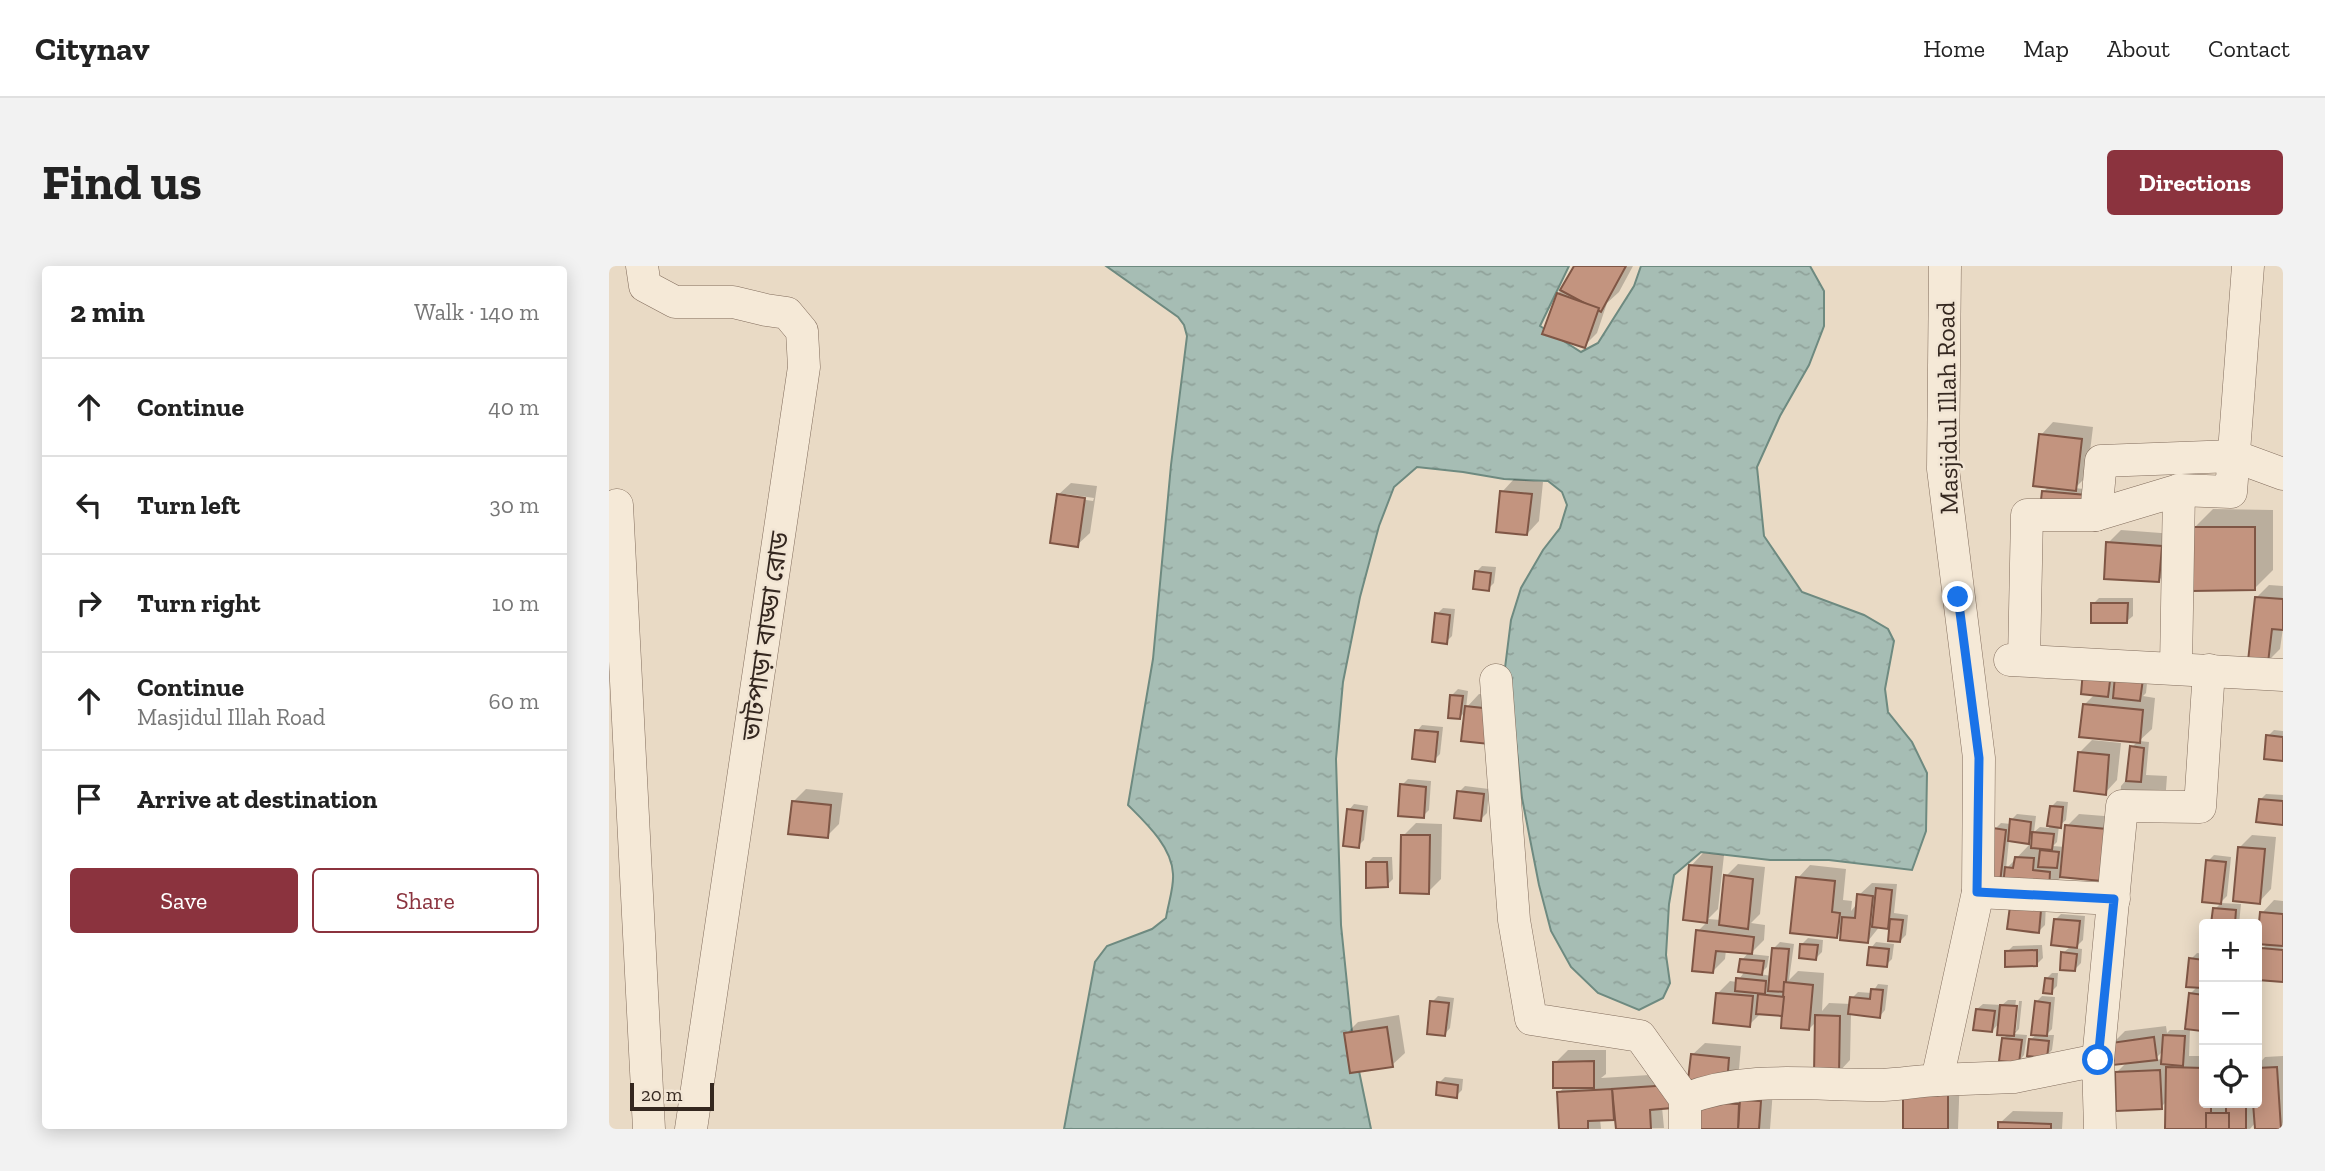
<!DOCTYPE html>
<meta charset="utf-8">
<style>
:root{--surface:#fff;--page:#f2f2f2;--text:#222;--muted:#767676;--line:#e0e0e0;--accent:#8b333e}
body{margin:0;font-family:"Zilla Slab","Noto Sans Bengali",serif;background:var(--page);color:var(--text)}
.controls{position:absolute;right:21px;bottom:21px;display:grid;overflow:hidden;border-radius:7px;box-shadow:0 4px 18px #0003}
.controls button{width:63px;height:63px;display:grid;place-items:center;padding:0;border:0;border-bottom:2px solid var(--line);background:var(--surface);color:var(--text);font:35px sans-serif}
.scale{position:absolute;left:21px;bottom:18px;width:84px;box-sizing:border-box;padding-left:7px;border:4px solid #34271f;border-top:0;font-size:19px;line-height:24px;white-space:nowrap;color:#34271f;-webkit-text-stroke:5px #f1e5d4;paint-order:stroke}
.stop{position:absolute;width:21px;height:21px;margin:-16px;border:5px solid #1a73e8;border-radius:50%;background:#fff}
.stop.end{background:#1a73e8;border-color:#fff;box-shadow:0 2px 7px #0008}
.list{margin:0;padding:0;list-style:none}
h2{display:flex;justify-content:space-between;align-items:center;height:91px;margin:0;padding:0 28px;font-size:30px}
h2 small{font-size:23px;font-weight:400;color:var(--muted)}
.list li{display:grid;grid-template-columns:46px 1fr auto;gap:21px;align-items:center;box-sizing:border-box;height:98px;padding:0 28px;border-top:2px solid var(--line)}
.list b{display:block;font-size:26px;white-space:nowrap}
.list p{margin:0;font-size:23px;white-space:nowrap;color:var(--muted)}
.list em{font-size:23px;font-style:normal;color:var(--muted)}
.actions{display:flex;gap:14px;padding:21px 28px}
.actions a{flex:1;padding:16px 0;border:2px solid var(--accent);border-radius:7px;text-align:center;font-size:24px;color:var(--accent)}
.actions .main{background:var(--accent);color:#fff}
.icon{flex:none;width:38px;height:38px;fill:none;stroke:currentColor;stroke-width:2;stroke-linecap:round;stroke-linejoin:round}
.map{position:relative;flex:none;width:1674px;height:863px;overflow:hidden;border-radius:7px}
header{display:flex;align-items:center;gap:42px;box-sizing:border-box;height:98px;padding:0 35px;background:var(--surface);border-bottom:2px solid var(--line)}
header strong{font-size:33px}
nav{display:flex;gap:38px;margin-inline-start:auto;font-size:24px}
.intro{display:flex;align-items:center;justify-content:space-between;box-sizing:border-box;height:168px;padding:0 42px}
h1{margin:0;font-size:49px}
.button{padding:18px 32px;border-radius:7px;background:var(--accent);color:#fff;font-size:24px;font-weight:700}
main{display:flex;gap:42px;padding:0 42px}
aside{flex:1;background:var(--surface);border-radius:7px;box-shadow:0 4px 18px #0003}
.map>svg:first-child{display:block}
.water{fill:url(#water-ripples);stroke:#6e8a80;stroke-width:2}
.shadow{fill:#0003;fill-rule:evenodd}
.building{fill:#c3947f;stroke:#7f5645;stroke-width:2}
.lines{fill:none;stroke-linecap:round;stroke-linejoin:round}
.minor-casing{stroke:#826d5d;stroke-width:33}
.minor{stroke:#f5e9d7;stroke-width:32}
.route{stroke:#1a73e8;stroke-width:9}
.labels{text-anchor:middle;stroke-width:5;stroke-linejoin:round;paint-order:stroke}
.street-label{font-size:26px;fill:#34271f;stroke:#f1e5d4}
</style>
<header>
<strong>Citynav</strong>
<nav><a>Home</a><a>Map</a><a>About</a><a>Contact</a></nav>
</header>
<div class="intro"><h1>Find us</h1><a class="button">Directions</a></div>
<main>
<aside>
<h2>2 min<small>Walk · 140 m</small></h2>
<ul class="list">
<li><svg class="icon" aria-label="ahead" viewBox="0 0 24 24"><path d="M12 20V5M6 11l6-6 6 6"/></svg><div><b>Continue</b></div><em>40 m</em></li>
<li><svg class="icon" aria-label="left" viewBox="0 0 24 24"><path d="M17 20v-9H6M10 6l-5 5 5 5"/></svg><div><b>Turn left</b></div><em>30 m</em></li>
<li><svg class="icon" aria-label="right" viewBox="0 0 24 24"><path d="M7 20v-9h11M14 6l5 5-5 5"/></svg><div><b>Turn right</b></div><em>10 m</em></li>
<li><svg class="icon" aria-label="ahead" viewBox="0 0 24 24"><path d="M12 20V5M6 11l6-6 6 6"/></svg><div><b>Continue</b><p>Masjidul Illah Road</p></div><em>60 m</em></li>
<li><svg class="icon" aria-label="arrive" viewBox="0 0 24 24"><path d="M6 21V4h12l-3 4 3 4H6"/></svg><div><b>Arrive at destination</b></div></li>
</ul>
<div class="actions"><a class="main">Save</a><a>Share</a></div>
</aside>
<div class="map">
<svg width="1674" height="863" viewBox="0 0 1674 863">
<defs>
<pattern id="water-ripples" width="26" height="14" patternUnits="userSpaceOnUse" patternTransform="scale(1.75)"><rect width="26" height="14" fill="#a6bdb4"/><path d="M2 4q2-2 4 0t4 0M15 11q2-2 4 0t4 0" fill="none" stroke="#90a29a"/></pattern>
</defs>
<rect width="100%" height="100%" fill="#e9dac5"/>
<path class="water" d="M 497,0 L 960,0 L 931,60 L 972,86 L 989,77 L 1025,20 L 1032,0 L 1201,0 L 1215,25 L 1215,60 L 1200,99 L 1171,150 L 1148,201 L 1155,270 L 1193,326 L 1255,349 L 1279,363 L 1285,375 L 1276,423 L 1279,446 L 1303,476 L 1318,507 L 1317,565 L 1303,604 L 1220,594 L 1161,594 L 1092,586 L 1065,609 L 1060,638 L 1057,689 L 1061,717 L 1054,732 L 1030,744 L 989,727 L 962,701 L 942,665 L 930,619 L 913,532 L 904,449 L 896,402 L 902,354 L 912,322 L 934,284 L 951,262 L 958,239 L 953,226 L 939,215 L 895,213 L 854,206 L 808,201 L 785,221 L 770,260 L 751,331 L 734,416 L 727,493 L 732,659 L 744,776 L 762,863 L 455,863 L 486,696 L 498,680 L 543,663 L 557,652 C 559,638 565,622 564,608 C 563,581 537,557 519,539 L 544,393 L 562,199 L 578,70 L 575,59 L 569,51 Z"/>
<g class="shadow">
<polygon points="967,0 1024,0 1010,26 998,37 988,67 975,80 949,28"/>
<polygon points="1444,156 1484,161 1478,210 1466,222 1482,224 1480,240 1434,226 1440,220 1432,169"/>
<polygon points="905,213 934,216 930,255 918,268 893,226"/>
<path d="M 462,217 L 488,220 L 481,267 L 468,279 L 449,229 ZM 457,228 L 485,232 L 484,235 L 457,231 Z"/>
<polygon points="1604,243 1664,244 1664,304 1645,323 1585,262"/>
<polygon points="1512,264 1565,268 1562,302 1550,314 1499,277"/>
<polygon points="873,300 887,301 885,317 879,323 867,306"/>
<polygon points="1660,319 1674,320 1674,362 1671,383 1659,395 1647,332"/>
<polygon points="1490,332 1524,332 1524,350 1518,355 1484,338"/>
<polygon points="834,342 846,343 843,370 837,376 828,348"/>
<polygon points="1475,405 1539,407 1537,427 1534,430 1546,432 1543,463 1530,475 1540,476 1537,509 1558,510 1556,537 1510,547 1512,520 1519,512 1523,481 1529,475 1476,438 1486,428"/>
<polygon points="849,423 859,425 857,442 870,428 895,431 891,463 857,445 850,452 843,429"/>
<polygon points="813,459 834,461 831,488 825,494 808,465"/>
<polygon points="1665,464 1674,465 1674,493 1656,491 1659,470"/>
<polygon points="1483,474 1512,477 1508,514 1496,527 1470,487"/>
<polygon points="799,513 822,515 820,544 814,550 793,519"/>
<polygon points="856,520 880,523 878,547 872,553 850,526"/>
<polygon points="197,523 234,527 230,558 218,570 184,536"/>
<polygon points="1657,528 1674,529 1673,557 1652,533"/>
<path d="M 1448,535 L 1459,536 L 1457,554 L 1450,560 L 1448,576 L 1444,580 L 1456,581 L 1458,560 L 1470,548 L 1520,552 L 1439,623 L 1397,608 L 1390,615 L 1386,563 L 1392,557 L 1402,558 L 1402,554 L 1408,548 L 1427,550 L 1425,566 L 1431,561 L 1440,562 L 1442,541 ZM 1425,570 L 1424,579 L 1420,579 L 1397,603 L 1400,574 L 1419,576 Z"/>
<polygon points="745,538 759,540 755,574 749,580 740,544"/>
<polygon points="807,557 833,558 832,613 819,626 794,570"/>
<polygon points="1643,569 1667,571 1662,623 1650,636 1631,581"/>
<polygon points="1094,587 1115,589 1109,643 1099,653 1112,654 1117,610 1129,598 1156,601 1151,648 1142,657 1156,659 1155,674 1141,688 1160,690 1158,701 1151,708 1162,710 1165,682 1171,676 1185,678 1180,714 1189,705 1215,707 1213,745 1220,737 1242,738 1243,732 1249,726 1263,727 1269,718 1279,719 1276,744 1271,750 1242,747 1241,794 1229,807 1208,755 1200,763 1175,746 1153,746 1140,759 1109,727 1121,715 1128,716 1136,705 1133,694 1140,686 1117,684 1116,693 1104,705 1089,665 1099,655 1076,653 1082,600"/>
<polygon points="1605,589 1622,591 1618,630 1612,636 1599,595"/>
<polygon points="764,591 783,591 784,613 778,619 758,597"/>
<polygon points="1201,599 1237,603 1234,634 1243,635 1242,645 1247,639 1250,629 1263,617 1288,618 1285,647 1299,649 1297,669 1291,675 1282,661 1271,660 1259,675 1233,664 1228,670 1189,612"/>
<polygon points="1665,634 1674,635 1674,715 1651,712 1653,683 1659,677 1653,647"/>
<polygon points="1612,637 1632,638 1630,658 1604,658 1606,643"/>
<polygon points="1437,638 1436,659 1430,665 1403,641"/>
<polygon points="1452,648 1476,650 1474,674 1466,682 1473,683 1472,697 1466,703 1454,687 1462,680 1446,654"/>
<polygon points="1199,672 1214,674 1213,686 1207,692 1193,678"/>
<polygon points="1267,676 1285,678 1283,693 1277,699 1262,682"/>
<polygon points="1433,679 1434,692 1428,698 1398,686 1404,680"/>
<path d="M 1588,687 L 1595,688 L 1595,718 L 1591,722 L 1595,723 L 1595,759 L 1591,763 L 1581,762 L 1580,790 L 1595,790 L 1595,837 L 1648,837 L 1648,793 L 1649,799 L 1656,791 L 1674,790 L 1674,863 L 1648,863 L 1647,856 L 1641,863 L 1599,863 L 1558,835 L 1552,841 L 1507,807 L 1519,795 L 1504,777 L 1516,765 L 1557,760 L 1558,767 L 1561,764 L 1578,764 L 1581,728 L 1589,720 L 1582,693 ZM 1555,784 L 1554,793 L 1545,794 Z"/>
<polygon points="1443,707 1449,707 1448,720 1442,726 1437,713"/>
<polygon points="829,730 845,732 841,762 836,768 823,736"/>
<polygon points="1433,730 1446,731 1443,763 1437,769 1445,769 1443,784 1437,790 1421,774 1428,768 1427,736"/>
<polygon points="1399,734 1407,734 1403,765 1407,765 1410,735 1413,735 1410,763 1405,768 1418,769 1415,789 1410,795 1394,773 1399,768 1391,756 1383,765 1368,743 1374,738 1393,739"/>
<polygon points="790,749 796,787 783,799 737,768 749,756"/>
<polygon points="1096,777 1132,780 1130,803 1117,816 1083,789"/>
<polygon points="959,784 997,784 997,808 992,812 1073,807 1053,841 1055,862 1009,863 1008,852 991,853 992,863 952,863 950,827 956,820 946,797"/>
<polygon points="1351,808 1349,863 1296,863"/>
<polygon points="836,811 854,813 853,824 847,830 830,817"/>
<polygon points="1164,824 1161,863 1089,863 1091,837"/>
<polygon points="1404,845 1454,846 1453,863 1391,863 1391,857"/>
</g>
<g class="building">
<polygon points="965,0 1017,0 992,46 951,24"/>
<polygon points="948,27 990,42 976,82 933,68"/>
<polygon points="1430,168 1473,173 1467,225 1424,220"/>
<polygon points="891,225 923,228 918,269 887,266"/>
<polygon points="1433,225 1477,229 1475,248 1431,243"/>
<polygon points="448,228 476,232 469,281 441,277"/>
<polygon points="1583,261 1646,261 1646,324 1583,325"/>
<polygon points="1497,276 1553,280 1550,316 1495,313"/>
<polygon points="866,305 882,307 880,325 864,323"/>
<polygon points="1646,331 1674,333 1674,364 1663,363 1659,397 1639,395"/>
<polygon points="1482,337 1519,337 1518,357 1482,357"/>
<polygon points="826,347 841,349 838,378 823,376"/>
<polygon points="1474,404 1502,407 1499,431 1472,428"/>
<polygon points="1506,410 1534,413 1531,435 1504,432"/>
<polygon points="841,429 854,430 851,453 839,452"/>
<polygon points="1474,438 1534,444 1531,477 1470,471"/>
<polygon points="856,440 883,443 880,478 852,475"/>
<polygon points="806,464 829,466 826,496 803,493"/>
<polygon points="1657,469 1674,471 1674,495 1655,493"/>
<polygon points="1521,480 1535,482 1532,516 1517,515"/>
<polygon points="1469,486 1500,489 1497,529 1465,525"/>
<polygon points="791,518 817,521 815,552 789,550"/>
<polygon points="848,525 875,528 872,555 845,552"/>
<polygon points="1650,533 1674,535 1674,559 1647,556"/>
<polygon points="183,535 222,539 219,572 179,568"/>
<polygon points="1441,540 1454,541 1452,562 1438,560"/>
<polygon points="738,543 754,545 750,582 734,580"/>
<polygon points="1401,553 1422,556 1420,578 1399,575"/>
<polygon points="1456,559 1508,564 1503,616 1451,611"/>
<polygon points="1384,562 1397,564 1391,617 1378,615"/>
<polygon points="1423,566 1445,568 1443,584 1422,582"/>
<polygon points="792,569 821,569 820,628 791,627"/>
<polygon points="1629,581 1656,583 1651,638 1624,635"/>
<polygon points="1431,584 1450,586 1448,602 1429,601"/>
<polygon points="1406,591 1425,592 1424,604 1441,606 1440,625 1394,620 1396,601 1404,602"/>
<polygon points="1597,594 1617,596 1612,638 1593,636"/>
<polygon points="757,596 778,596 779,621 757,622"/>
<polygon points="1080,599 1103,601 1098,657 1074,654"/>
<polygon points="1115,609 1144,613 1139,663 1110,659"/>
<polygon points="1187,611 1226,615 1223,646 1231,647 1228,672 1181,667"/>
<polygon points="1267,622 1283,624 1279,663 1263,661"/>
<polygon points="1248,628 1264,630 1259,677 1231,674 1233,651 1246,652"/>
<polygon points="1401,640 1432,644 1430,667 1398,663"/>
<polygon points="1604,642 1627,644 1626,658 1602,658"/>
<polygon points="1651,646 1674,648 1674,680 1648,678"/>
<polygon points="1281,653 1294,654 1291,676 1279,675"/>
<polygon points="1445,653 1471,655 1468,682 1442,679"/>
<polygon points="1087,664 1145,671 1143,688 1107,685 1104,707 1083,705"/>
<polygon points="1191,678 1209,679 1207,694 1190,692"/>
<polygon points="1260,681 1280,683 1278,701 1258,699"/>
<polygon points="1163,682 1180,683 1176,726 1159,725"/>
<polygon points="1652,682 1674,684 1674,716 1649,714"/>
<polygon points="1428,684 1428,700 1396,701 1396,685"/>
<polygon points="1452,686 1468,688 1466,705 1451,704"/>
<polygon points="1580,692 1595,694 1593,722 1577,721"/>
<polygon points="1131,693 1155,695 1153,709 1129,706"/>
<polygon points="1127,712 1157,715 1156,728 1126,725"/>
<polygon points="1436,712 1444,713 1443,728 1434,727"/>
<polygon points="1175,716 1204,719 1200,764 1172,762"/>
<polygon points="1262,723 1274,724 1271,752 1239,748 1241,731 1261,733"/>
<polygon points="1107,727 1144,730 1141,761 1104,757"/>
<polygon points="1580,727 1595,729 1592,765 1576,763"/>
<polygon points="1149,728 1175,731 1173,750 1147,748"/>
<polygon points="821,735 840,737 836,770 818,768"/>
<polygon points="1426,735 1441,737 1438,770 1422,769"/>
<polygon points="1391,739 1408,740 1405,770 1388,769"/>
<polygon points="1367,743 1386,745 1383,766 1364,764"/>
<polygon points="1206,749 1231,750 1230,809 1205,808"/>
<polygon points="778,761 784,801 741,807 735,767"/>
<polygon points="1554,769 1576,770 1574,800 1552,798"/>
<polygon points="1545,771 1548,794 1504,799 1502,777"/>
<polygon points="1393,772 1413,774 1410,797 1390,795"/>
<polygon points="1420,773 1440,775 1438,792 1418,790"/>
<polygon points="1082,788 1120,792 1118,818 1079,814"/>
<polygon points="985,795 985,822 944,822 944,796"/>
<polygon points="1557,801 1595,802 1595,837 1602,837 1602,863 1556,863"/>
<polygon points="1668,801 1672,863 1646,863 1644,837 1648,837 1648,802"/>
<polygon points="1551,804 1553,843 1507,845 1506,806"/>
<polygon points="828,816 849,819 848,832 827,829"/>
<polygon points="1061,819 1063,842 1041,844 1042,863 1007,863 1003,823"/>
<rect x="1294" y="820" width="45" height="43"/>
<polygon points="1003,823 1005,854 979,855 979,863 950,863 948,826"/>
<polygon points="1131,834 1152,835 1150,863 1129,863"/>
<polygon points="1089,836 1130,838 1129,863 1088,863"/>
<rect x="1617" y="837" width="20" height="26"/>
<rect x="1597" y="847" width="23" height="16"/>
<polygon points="1389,856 1442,858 1442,863 1389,863"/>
</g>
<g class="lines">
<g class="minor-casing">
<g id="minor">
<polyline points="33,0 36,20 66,36 124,36 157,44 178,47 193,65 195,101 82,863"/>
<polyline points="1570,224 1622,226 1639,0"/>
<polyline points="8,239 40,863"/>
<polyline points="1487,249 1492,195 1625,190 1674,208"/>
<polyline points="1401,394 1674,409"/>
<polyline points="1415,394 1418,249 1487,249 1570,224 1567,402"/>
<polyline points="887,414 905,654 922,753 1031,770 1076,833 1076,863"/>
<polyline points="1369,626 1505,633"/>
<polyline points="1489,794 1513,540 1591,541 1600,404"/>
<polyline points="1328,814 1405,811 1489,794 1491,863"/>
<path d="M 1076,833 C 1139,808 1207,820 1274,819 C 1292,818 1310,815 1328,814 L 1369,626 L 1370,492 L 1334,203 L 1336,0"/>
</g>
</g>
<use href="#minor" class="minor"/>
</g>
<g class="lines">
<polyline class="route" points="1349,331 1370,492 1368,626 1505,633 1489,794"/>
</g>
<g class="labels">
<g class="street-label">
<text transform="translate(1338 142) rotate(-91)" y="9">Masjidul Illah Road</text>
<text transform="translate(156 370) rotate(-82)" y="9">ভাটপাড়া বাড্ডা রোড</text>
</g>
</g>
</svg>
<div class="controls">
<button>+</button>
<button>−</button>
<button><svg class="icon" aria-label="locate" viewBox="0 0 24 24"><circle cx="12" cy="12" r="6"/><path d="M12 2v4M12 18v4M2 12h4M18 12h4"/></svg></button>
</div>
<div class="scale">20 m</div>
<div class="stop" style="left:1489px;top:794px"></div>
<div class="stop end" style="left:1349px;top:331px"></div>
</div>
</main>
